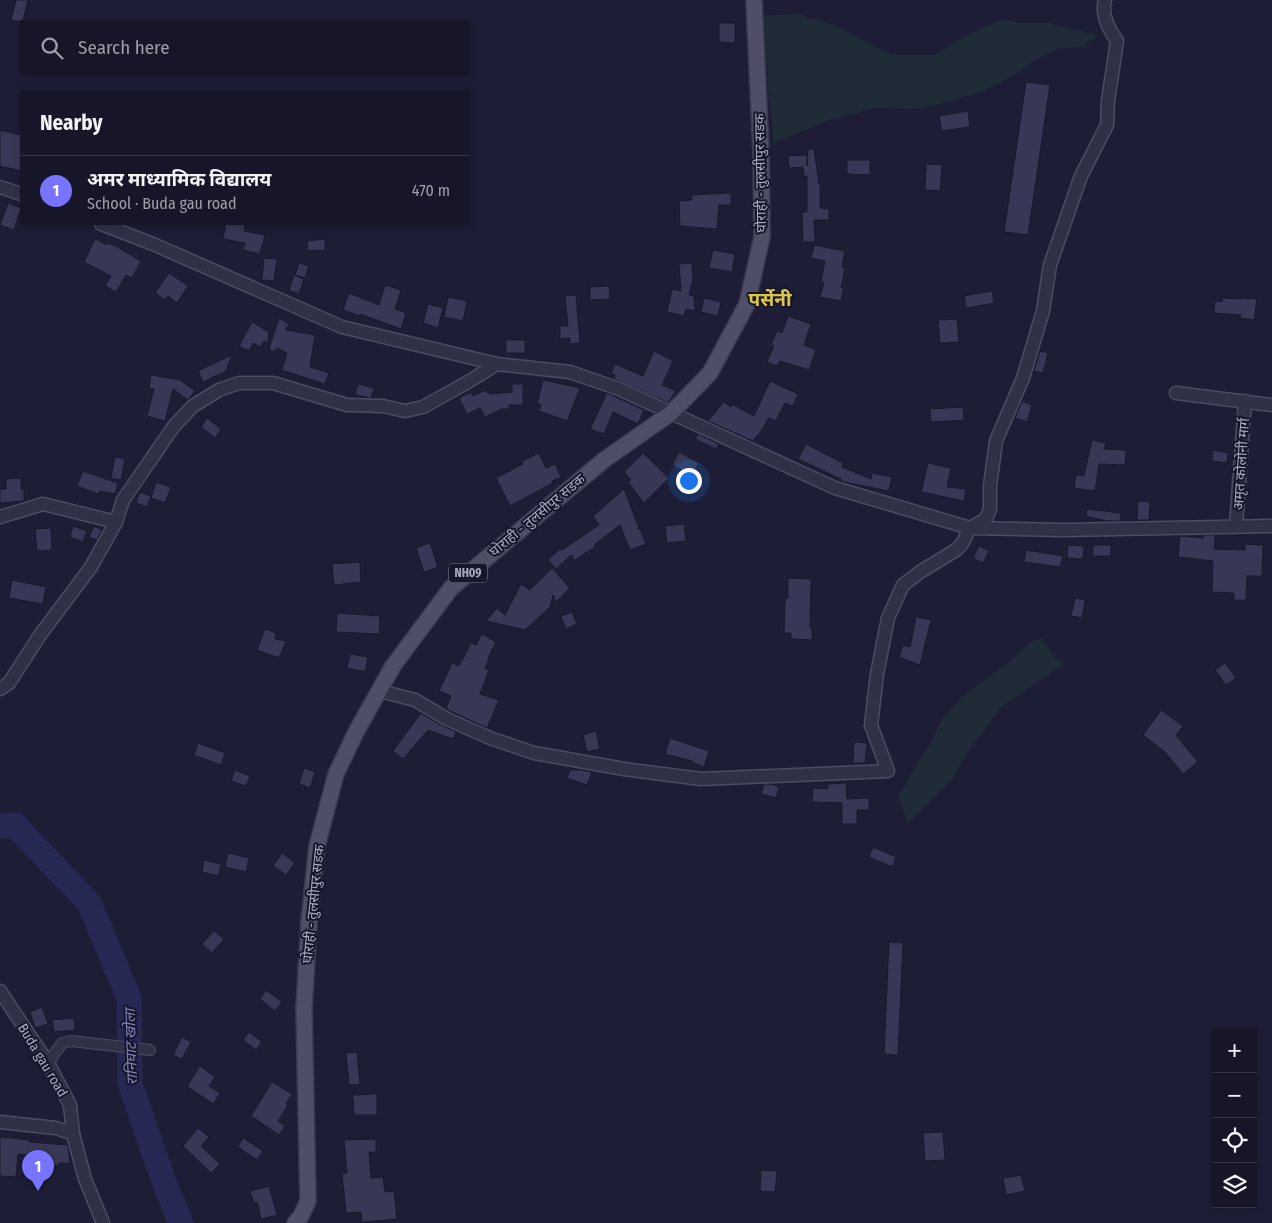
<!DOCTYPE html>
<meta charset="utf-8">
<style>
:root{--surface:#161628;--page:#1f1f30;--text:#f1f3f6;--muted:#9e9fa8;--line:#353545;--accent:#7774ff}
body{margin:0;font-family:"Fira Sans Condensed","Noto Sans Devanagari",sans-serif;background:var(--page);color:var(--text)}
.controls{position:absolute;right:15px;bottom:15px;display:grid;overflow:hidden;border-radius:0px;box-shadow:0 2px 8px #0003}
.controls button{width:45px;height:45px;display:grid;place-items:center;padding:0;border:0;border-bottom:1px solid var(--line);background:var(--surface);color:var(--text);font:25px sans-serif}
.you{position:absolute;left:688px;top:480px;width:18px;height:18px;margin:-12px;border:4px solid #fff;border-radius:50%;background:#1a73e8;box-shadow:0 0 0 8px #1a73e833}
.badge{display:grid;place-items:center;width:32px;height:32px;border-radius:50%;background:var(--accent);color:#fff;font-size:16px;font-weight:700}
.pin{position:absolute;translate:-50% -41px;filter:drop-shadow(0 1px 2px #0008)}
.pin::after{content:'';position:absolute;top:26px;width:18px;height:15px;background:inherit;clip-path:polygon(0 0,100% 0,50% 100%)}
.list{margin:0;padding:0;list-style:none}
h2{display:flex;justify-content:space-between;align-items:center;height:65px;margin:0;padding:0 20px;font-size:21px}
h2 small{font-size:16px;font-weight:400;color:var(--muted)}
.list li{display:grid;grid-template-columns:32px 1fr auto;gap:15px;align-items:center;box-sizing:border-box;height:70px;padding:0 20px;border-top:1px solid var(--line)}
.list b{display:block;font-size:19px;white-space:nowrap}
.list p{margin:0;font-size:16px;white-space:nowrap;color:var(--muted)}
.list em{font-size:16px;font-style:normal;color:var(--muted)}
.icon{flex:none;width:28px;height:28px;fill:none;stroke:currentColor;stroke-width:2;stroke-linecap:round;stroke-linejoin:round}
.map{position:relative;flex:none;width:1272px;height:1223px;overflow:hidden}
.search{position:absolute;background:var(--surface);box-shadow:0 2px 8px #0003;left:20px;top:20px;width:450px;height:55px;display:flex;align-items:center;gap:12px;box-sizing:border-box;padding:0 18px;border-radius:0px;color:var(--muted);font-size:19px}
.panel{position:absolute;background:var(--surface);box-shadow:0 2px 8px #0003;left:20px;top:90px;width:450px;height:135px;border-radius:0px}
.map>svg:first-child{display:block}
.green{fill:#1f2b37}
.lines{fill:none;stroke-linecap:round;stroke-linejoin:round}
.river{stroke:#272753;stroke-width:25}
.building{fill:#383856;stroke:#18182d}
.pedestrian-casing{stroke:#4b4b62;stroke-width:12}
.minor-casing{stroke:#4b4b62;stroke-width:15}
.primary-casing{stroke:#3a3a50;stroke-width:18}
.pedestrian{stroke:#303147;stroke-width:10}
.minor{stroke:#303147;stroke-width:12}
.primary{stroke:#4e4e67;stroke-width:15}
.labels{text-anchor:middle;stroke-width:4;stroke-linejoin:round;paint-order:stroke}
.shield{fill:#16172b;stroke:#7e7e96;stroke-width:1}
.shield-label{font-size:12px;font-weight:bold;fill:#aaaac4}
.street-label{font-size:14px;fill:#aaaac4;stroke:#16172b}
.water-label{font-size:15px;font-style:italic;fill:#8081b9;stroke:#16172b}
.district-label{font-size:19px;font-weight:bold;fill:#dac44f;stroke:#16172b}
</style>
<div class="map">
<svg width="1272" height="1223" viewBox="0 0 1272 1223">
<rect width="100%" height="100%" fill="#1d1e36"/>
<g class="green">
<polygon points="797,14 831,24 892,55 934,55 970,34 1002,19 1019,23 1048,23 1097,35 1084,47 1059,48 1035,60 1013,76 982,92 921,109 875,108 826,121 774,143 768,88 764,16"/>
<polygon points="1042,639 1054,656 1064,664 1000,708 970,749 952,779 907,824 899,795 929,745 942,720 962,697 1011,661 1030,642"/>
</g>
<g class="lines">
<polyline class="river" points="0,826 15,825 89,903 129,998 130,1084 167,1190 181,1223"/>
</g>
<g class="building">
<polygon points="16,0 28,0 23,21 21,22 11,20"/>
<polygon points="719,23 735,23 735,43 719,42"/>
<polygon points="1026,82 1050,85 1028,235 1004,232"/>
<polygon points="968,111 970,127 942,131 939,116"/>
<polygon points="0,130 21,135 21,171 0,166"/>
<polygon points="814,149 819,184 820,184 820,208 829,209 829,220 814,220 815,242 803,242 802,212 807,212 807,176 804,177 803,167 789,168 788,156 807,155 807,166 808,150"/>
<polygon points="847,160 870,160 870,175 847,174"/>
<polygon points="926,164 942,165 940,191 925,190"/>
<polygon points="731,193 731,205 719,205 717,229 680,226 679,201 692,200 691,195"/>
<polygon points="8,203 21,208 14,230 0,225"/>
<polygon points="226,224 245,224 244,231 265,235 260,254 243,250 245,243 223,239"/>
<polygon points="95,239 107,245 107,243 116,246 141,261 132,278 126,275 116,292 105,286 111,276 84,262"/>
<polygon points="325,239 325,250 308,251 307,241"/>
<polygon points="814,245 845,251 842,267 845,268 841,288 844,288 841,301 820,297 824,282 821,282 825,261 811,258"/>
<polygon points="713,250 735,254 732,272 709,268"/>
<polygon points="264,258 277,259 274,281 262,280"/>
<polygon points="299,263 309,266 305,278 295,275"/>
<polygon points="692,263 693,279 689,295 694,296 695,311 686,309 684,316 667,312 672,289 681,291 679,264"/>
<polygon points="169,273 188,286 177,303 168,296 165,300 155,293"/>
<polygon points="294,275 304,279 299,294 289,290"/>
<polygon points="385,285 401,290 395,309 406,313 401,329 360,314 360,316 343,310 349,293 379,305"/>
<polygon points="609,286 610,299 590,300 590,287"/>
<polygon points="992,291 994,303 966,308 964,296"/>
<polygon points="576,295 580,343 570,344 570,338 560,339 560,326 568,326 565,296"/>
<polygon points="448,297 467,301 463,321 444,317"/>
<polygon points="704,298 721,302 718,316 701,312"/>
<polygon points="1223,298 1242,299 1243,298 1257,299 1254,320 1240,318 1241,315 1214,313 1215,301 1222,302"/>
<polygon points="428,304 443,308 438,328 423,323"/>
<polygon points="788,316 811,324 804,345 816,350 809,370 780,361 777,366 767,362 774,346 771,345 777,331 782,333"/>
<polygon points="279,318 289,324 286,330 315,335 310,367 329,373 325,384 282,370 287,353 277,348 274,352 269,349"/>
<polygon points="957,319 959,342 940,343 938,320"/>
<polygon points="252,322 269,332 268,343 264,341 260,347 253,343 249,351 239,346"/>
<rect x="506" y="340" width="19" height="13"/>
<polygon points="654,351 673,361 662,385 676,391 668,403 614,379 615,375 611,374 615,364 643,376"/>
<polygon points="1040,351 1048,353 1043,373 1034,371"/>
<polygon points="232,355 226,371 203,382 198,371"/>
<polygon points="151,375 180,380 195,391 188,400 173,389 165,421 147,416 154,389 149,388"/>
<polygon points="543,380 580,388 567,421 539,411 541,404 537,404"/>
<polygon points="770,381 798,394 793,406 785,403 776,421 769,418 758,436 757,435 753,441 708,421 724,402 731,407 732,404 754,416"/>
<polygon points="358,384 374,388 371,398 355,395"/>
<polygon points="512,384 523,384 523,405 509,405 509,409 502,409 485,417 480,408 467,414 459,398 471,392 473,396 486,390 489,394 512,392"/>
<polygon points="607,393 644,410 638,424 613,412 604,434 590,429"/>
<polygon points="1022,401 1032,405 1027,422 1015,418"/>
<polygon points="963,407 964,420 931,422 930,409"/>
<polygon points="207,418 221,429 215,438 201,427"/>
<polygon points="698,434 719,444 716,449 695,439"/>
<polygon points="1092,440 1106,443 1104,449 1126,450 1125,465 1099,464 1095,491 1074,488 1076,475 1084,476"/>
<polygon points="806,444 843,463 842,467 871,479 872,473 892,477 889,491 844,482 841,481 841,479 798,459"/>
<polygon points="1213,450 1228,453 1227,463 1212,461"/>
<polygon points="679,452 699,463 693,473 687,470 685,472 672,465"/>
<polygon points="539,453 546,468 555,464 561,477 552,481 553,483 510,506 496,478 523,464 521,462"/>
<polygon points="643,453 669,478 644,503 628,482 631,480 624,472"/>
<polygon points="115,457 125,459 121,480 111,478"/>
<polygon points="928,463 951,468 947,487 966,489 964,501 921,492"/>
<polygon points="83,471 118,483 115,494 100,491 98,494 77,486"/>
<polygon points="21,478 21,489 24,489 24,501 0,503 0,489 6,489 6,479"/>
<polygon points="156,482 171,487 165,503 151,498"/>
<polygon points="624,489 639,528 637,529 640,529 646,544 630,550 620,525 594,545 595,547 575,560 571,555 556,569 548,560 560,549 562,550 599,525 593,516"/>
<polygon points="140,492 151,496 147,507 136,503"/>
<polygon points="1138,501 1150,502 1149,520 1137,520"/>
<polygon points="1087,509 1121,513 1120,521 1107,521 1086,516"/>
<polygon points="684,524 686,541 667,543 665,526"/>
<polygon points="73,526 87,531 83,542 70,537"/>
<polygon points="94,526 102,530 97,540 89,537"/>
<polygon points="51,528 52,550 37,551 35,529"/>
<polygon points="1204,535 1215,535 1214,549 1245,550 1245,544 1263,545 1262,576 1247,576 1246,600 1234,600 1234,593 1212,592 1213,561 1178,557 1180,536 1203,538"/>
<polygon points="430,543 438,567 424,572 416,548"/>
<polygon points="1068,545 1084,546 1083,559 1067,558"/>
<rect x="1093" y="545" width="18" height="11"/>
<polygon points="979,546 989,551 983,563 973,558"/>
<polygon points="1026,550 1063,556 1060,567 1024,562"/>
<polygon points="360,562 361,582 334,585 332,564"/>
<polygon points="552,568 570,588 556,602 553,595 550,607 525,630 486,621 497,608 505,615 521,584 530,590"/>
<polygon points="788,578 811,579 810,628 812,628 812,640 791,639 791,633 784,633 785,598 788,598"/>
<polygon points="12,580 46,587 43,604 9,598"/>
<polygon points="1075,598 1085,600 1082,618 1071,616"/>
<polygon points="572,612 577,624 566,629 561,616"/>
<polygon points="337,613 380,616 379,634 336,632"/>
<polygon points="916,617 931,620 920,665 899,657 903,645 910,647"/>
<polygon points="265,629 276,633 275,639 286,641 279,658 257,650"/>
<polygon points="482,634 496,642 488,658 489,658 485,669 489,670 480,694 499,700 487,728 446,709 451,696 439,691 452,663 459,666 471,643 476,645"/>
<polygon points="350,654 368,657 365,672 347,668"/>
<polygon points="1225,663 1236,678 1226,685 1215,670"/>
<polygon points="1161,710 1183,726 1176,735 1198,762 1183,774 1165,752 1143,735"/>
<polygon points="421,713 439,724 456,732 455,735 453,739 428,730 403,759 393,751"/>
<polygon points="596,731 600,749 587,752 583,735"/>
<polygon points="670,738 709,751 704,767 692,762 692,761 665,754"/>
<polygon points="854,742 867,743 865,763 853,763"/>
<polygon points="198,743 225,753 221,765 194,755"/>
<polygon points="304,768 315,772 310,788 299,784"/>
<polygon points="235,770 250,776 246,786 231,781"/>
<polygon points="570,770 582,770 592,772 587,785 567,778"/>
<polygon points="846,783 847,799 869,798 869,810 857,810 857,824 842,824 842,803 812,802 813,788 828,789 828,784"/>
<polygon points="764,784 771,784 779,787 776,798 761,794"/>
<polygon points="873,847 896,857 892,867 869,857"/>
<polygon points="228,853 249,858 246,872 225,867"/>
<polygon points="282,853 295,863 286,875 273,866"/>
<polygon points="204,860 221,864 218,876 202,872"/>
<polygon points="214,931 224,939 212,953 202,944"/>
<polygon points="889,942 903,943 898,1055 884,1054"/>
<polygon points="266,990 282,1002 275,1011 260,999"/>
<polygon points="42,1007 48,1024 35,1028 30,1012"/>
<polygon points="74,1018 75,1030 54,1032 52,1020"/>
<polygon points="249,1032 262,1042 256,1050 243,1040"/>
<polygon points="182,1037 191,1042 182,1059 173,1055"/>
<polygon points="357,1052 360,1084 349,1085 346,1053"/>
<polygon points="200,1066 215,1077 209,1086 220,1093 213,1104 187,1086"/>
<polygon points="272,1082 292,1094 286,1104 288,1105 278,1121 285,1126 279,1135 251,1116"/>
<polygon points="377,1094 377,1115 354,1115 353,1095"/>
<polygon points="198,1128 209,1137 201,1146 220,1164 211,1173 183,1146"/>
<polygon points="943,1132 945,1160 925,1161 923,1133"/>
<polygon points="0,1137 30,1140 29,1142 68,1145 70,1163 59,1163 58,1166 41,1165 38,1163 38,1156 18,1154 16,1177 0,1176"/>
<polygon points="243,1138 263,1151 257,1160 238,1147"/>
<polygon points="376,1139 376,1152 369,1152 371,1178 383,1177 385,1192 394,1191 397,1219 362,1222 361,1212 346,1213 342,1174 347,1173 344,1140"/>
<polygon points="761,1170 777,1171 775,1192 760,1191"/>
<polygon points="1021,1175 1025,1191 1006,1195 1003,1178"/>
<polygon points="269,1186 277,1215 261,1219 257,1202 254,1203 250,1191"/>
</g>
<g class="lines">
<g class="pedestrian-casing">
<polyline id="pedestrian" points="48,1063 62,1043 71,1041 150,1050"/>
</g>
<g class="minor-casing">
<g id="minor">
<polyline points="0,187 21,194"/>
<polyline points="101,224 153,244 342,327 497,364 570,372 619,389 835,488 970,528 1063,530 1272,526"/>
<polyline points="1176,393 1272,405"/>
<polyline points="0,517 43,504 116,522"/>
<polyline points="1236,526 1245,401"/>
<polyline points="0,689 9,683 40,635 91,567 116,522 123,500 174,426 193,406 219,390 239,383 273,383 347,405 383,406 405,411 423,407 468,382 497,364"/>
<path d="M 380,691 L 415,700 L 447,719 L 490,738 L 534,753 L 624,769 L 701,779 L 888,771 L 871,725 L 877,674 L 888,618 L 903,585 L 920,572 L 956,550 L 962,544 L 970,528 L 986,519 L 990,509 L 990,486 L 996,441 L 1023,378 L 1043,311 L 1050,265 L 1081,176 L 1107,125 L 1108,101 L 1117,41 C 1109,30 1101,14 1105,0"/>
<polyline points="0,991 48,1063 70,1105 73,1134"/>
<polyline points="0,1122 56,1128 73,1134 85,1179 103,1223"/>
</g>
</g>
<g class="primary-casing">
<polyline id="primary" points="295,1223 301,1216 308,1201 304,1008 309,922 317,846 336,774 356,732 393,666 451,588 604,460 671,413 710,373 747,304 762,237 761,153 754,0"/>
</g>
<use href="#pedestrian" class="pedestrian"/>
<use href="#minor" class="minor"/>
<use href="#primary" class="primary"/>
</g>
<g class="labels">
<rect class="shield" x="449" y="563.5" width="38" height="19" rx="4"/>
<g class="shield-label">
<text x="468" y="577">NH09</text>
</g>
<g class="street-label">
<text transform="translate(760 173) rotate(-91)" y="5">घोराही - तुलसीपुर सडक</text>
<text transform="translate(1241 464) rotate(-86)" y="5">अमृत कोलोनी मार्ग</text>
<text transform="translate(537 515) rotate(-40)" y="5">घोराही - तुलसीपुर सडक</text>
<text transform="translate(313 904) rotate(-84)" y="5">घोराही - तुलसीपुर सडक</text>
<text transform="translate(43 1060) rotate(59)" y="5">Buda gau road</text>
</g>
<g class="water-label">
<text transform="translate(131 1047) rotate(-92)" y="5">रानिघाट खोला</text>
</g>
<g class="district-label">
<text x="770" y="306">पर्सेनी</text>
</g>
</g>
</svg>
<div class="controls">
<button>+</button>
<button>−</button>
<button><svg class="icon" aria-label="locate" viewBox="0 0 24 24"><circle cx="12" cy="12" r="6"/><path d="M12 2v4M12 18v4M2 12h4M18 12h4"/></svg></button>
<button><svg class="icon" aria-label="layers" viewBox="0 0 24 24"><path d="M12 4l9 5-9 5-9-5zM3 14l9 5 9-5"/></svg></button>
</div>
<div class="you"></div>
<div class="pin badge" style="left:38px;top:1191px">1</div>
<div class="search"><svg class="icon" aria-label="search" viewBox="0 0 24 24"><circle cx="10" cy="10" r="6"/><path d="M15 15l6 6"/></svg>Search here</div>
<section class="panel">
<h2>Nearby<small></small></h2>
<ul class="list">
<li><span class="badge">1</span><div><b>अमर माध्यामिक विद्यालय</b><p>School · Buda gau road</p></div><em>470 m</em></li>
</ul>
</section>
</div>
